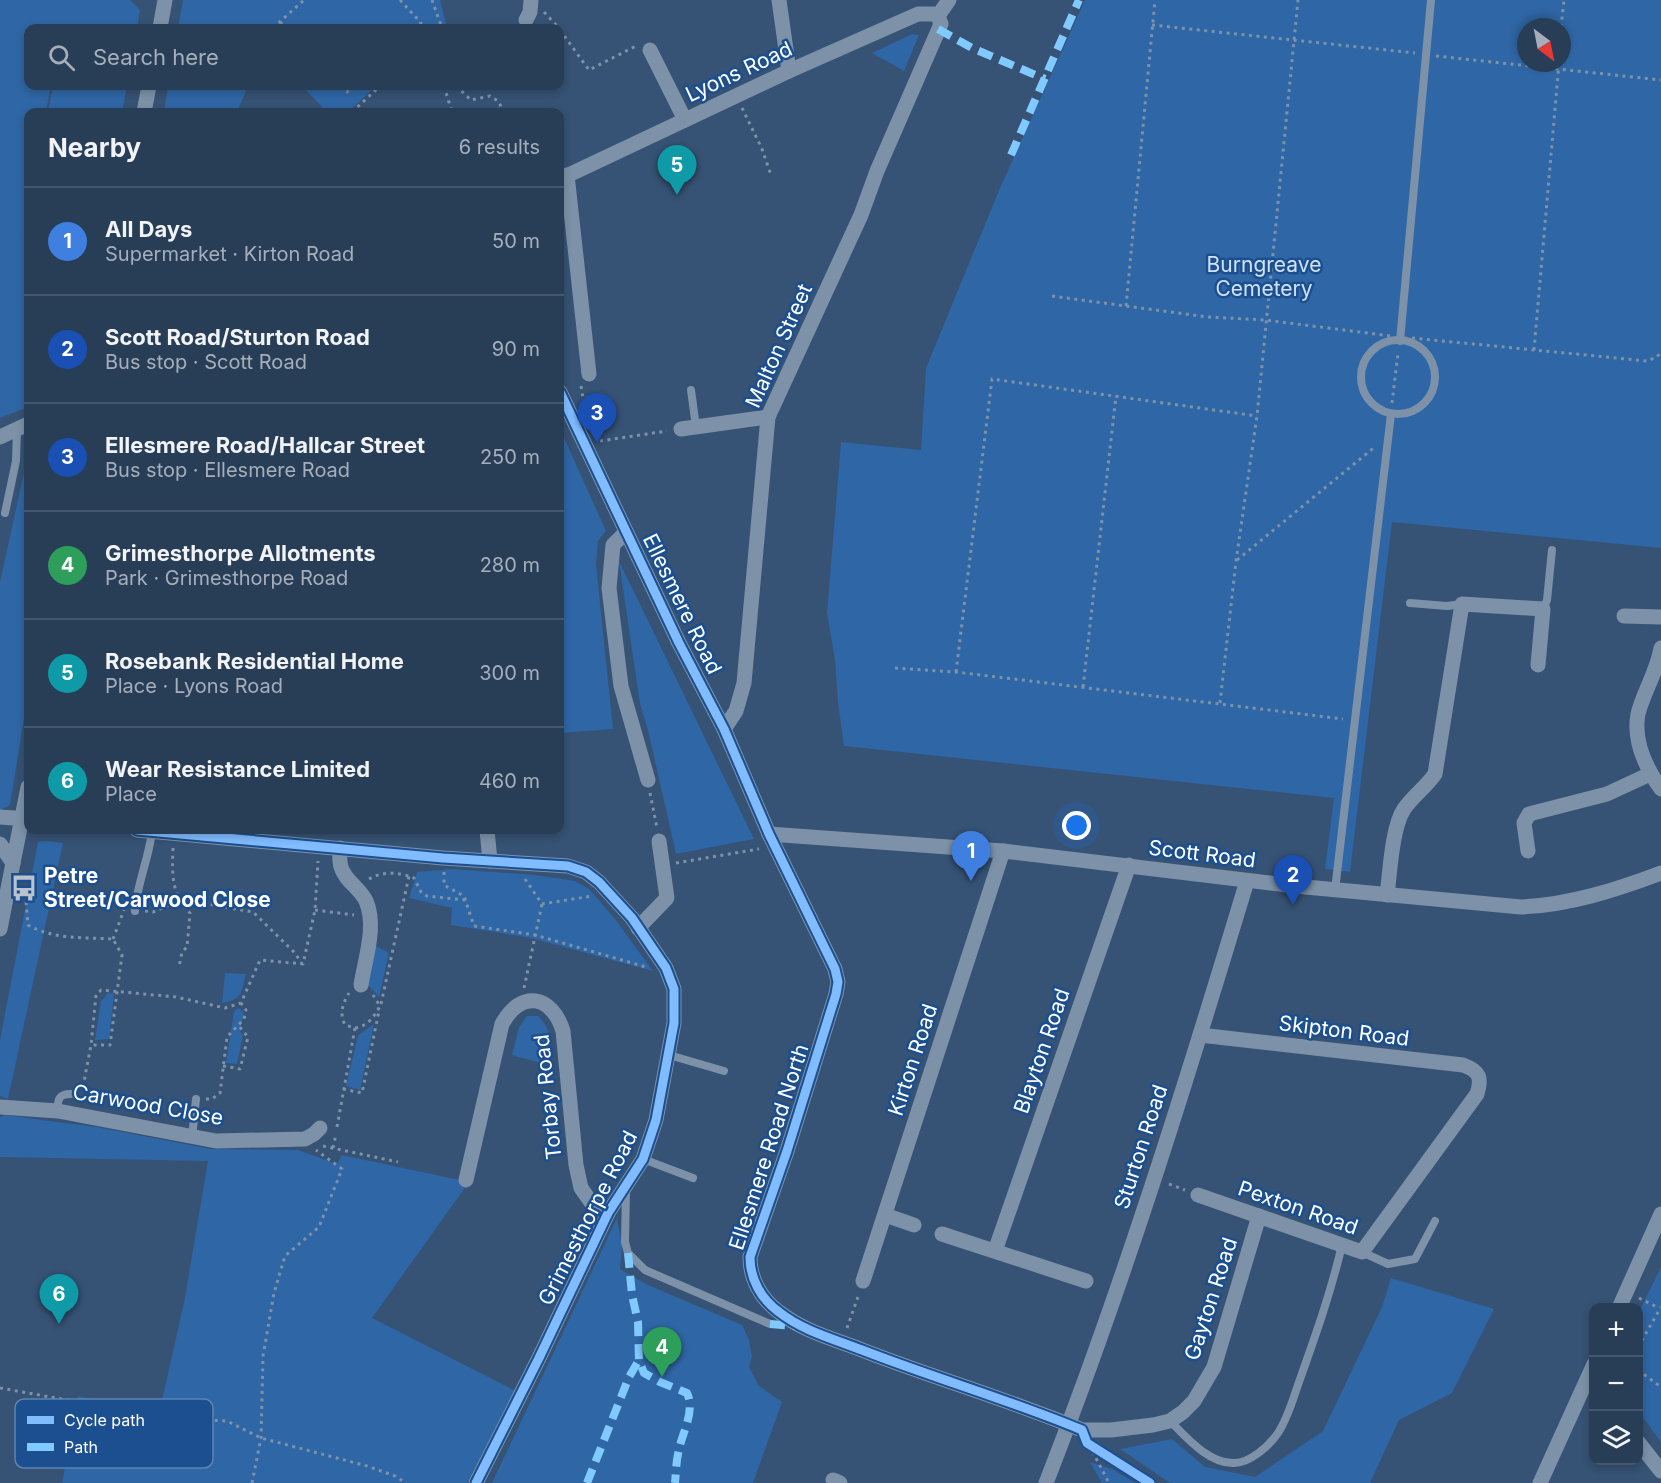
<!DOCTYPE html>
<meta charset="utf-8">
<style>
:root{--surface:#283e57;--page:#30455d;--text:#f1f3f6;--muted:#a5aeba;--line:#44576d;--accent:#b9c2ce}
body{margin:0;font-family:Inter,sans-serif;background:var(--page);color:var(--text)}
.controls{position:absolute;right:18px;bottom:18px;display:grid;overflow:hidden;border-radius:12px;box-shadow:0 3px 9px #0003}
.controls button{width:54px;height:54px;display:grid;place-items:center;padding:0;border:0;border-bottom:2px solid var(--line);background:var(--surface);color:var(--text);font:30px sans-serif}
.compass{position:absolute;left:1517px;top:18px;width:54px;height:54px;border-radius:50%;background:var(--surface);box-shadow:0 3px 9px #0003;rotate:148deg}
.you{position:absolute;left:1077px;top:826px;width:21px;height:21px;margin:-15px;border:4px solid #fff;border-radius:50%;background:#1a73e8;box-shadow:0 0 0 9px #1a73e833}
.badge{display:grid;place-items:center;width:39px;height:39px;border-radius:50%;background:var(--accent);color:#fff;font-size:20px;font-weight:700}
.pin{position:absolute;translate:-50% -50px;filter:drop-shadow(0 2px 3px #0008)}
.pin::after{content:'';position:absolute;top:32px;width:21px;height:18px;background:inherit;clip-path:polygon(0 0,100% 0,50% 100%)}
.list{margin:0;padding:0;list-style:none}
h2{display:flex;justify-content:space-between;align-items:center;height:78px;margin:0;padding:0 24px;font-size:26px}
h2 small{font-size:20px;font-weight:400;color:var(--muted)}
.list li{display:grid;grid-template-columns:39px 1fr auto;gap:18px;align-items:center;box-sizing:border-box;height:108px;padding:0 24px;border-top:2px solid var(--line)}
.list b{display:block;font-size:22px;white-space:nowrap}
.list p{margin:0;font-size:20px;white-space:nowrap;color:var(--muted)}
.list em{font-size:20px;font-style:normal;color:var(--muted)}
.icon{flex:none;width:33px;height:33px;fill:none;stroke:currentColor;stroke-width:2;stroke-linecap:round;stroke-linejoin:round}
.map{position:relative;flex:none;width:1661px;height:1483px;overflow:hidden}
.search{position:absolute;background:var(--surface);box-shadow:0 3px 9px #0003;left:24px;top:24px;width:540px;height:66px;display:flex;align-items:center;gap:15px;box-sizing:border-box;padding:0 21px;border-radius:12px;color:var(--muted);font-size:22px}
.panel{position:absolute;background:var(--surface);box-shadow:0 3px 9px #0003;left:24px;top:108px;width:540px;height:726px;border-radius:12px}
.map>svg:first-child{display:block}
.green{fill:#2f66a5;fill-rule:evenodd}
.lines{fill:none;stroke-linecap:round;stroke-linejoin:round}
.path{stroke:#7d92a8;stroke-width:3;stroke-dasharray:3 4.5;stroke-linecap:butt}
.service{stroke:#7d92a8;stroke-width:8}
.minor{stroke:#7d92a8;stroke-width:15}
.quiet{stroke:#80caff;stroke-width:8;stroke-dasharray:15 8;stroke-linecap:butt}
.cycleway-casing{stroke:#1b4f8f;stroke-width:13}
.cycleway{stroke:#80bcff;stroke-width:9}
.labels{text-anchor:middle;stroke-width:5;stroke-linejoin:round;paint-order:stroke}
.street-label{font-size:21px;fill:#fff;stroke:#1b4f8f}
.park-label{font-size:21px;fill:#cfe3fa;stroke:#1b4f8f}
.poi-label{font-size:21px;font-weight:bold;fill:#fff;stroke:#1b4f8f;text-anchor:start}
.key{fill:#1b4f8f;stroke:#5f84b1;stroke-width:1.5}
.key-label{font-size:16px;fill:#fff}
</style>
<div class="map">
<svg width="1661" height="1483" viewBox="0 0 1661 1483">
<rect width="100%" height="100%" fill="#365274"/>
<g class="green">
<polygon points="0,0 130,0 140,10 137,28 28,28 28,86 51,86 46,112 28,112 28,211 23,244 28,217 28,407 0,418"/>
<polygon points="183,0 440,0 447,28 178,28"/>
<path d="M 1085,0 L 1661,0 L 1661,548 L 1392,522 L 1350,872 L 1325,869 L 1334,798 L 844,746 L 838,703 L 835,660 L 827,613 L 841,442 L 921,450 L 926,368 L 1000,188 ZM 1526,27 L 1562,27 L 1562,63 L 1526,63 Z"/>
<polygon points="912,34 919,35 904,71 872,53"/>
<polygon points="53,86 127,86 122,112 48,112"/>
<polygon points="168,86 248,86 237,112 164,112"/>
<polygon points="302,86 376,86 348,112 327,112"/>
<polygon points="560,429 606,531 598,541 596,564 613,729 560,733"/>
<polygon points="28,454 28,693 10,805 0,810 0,582"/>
<polygon points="619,561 754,839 676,854 648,730 640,704"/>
<polygon points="46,841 63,843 8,1099 0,1096 0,1040 38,842"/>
<polygon points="452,869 535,875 575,881 589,889 615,919 653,971 531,938 451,925 452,908 409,898 417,872"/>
<polygon points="374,945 389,953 379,997 368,985"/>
<path d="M 225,973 L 246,974 C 241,993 243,999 222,1003 Z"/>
<polygon points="108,993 114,994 109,1039 95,1040 101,1001"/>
<polygon points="238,1008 244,1012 240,1031 243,1035 237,1064 226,1063 234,1012"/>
<path d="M 527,1016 L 538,1016 C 553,1030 551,1046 551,1066 L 512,1055 L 519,1027 Z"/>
<polygon points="374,1024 360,1090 346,1086 358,1035"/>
<polygon points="4,1115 96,1127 211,1149 298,1150 337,1164 342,1155 469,1182 372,1318 516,1391 467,1483 62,1483 78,1396 159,1413 184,1303 208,1161 0,1157 0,1117"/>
<polygon points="617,1218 622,1246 620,1269 648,1285 742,1325 749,1340 752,1357 749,1367 759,1386 782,1402 753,1483 492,1483"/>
<polygon points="1661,1267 1661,1442 1639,1412 1638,1314"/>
<polygon points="1391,1278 1494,1309 1452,1393 1399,1420 1370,1483 1170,1483 1120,1449 1172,1439 1205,1467 1255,1477 1323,1431 1382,1307"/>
<polygon points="1090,1462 1114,1470 1135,1483 1102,1483"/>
</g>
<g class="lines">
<g class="path">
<polyline points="400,0 421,23 414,28"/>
<polyline points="432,0 442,28"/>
<polyline points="544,12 559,28"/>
<polyline points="280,22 287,28"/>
<polyline points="1152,25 1415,53"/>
<polyline points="1561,27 1564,0"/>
<polyline points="273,28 304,0"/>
<polyline points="560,30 589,70 636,46"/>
<polyline points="1436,56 1661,80"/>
<polyline points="341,86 347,92 355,86"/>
<polyline points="444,86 452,112"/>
<polyline points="456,86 471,100 490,96 498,101 504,112"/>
<polyline points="742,108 762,149 771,175"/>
<polyline points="352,112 380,86"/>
<polyline points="1052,296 1208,317 1265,320 1391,336"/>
<polyline points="1126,306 1155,0"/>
<polyline points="1412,338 1647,361 1657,357 1661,351"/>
<polyline points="1534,350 1559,63"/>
<polyline points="581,386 584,404"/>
<polyline points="1392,403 1398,353"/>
<polyline points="600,441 667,431"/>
<polyline points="1237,560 1376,446"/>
<polyline points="895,668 956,672 1343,719"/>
<polyline points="956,672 992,379 1257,416"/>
<polyline points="1083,687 1116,396"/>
<polyline points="1220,703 1236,561 1257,416 1298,0"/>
<polyline points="650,793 657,828"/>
<path d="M 173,848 C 172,874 171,894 190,913 L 187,947 L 182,952 L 179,967"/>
<polyline points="676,863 759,849"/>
<polyline points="444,872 444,885 464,896 474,926 535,935 646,967"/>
<path d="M 369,879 C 382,871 400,872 414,878 L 421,892 L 427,896 L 465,900"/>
<polyline points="525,879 542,904 592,896"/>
<path d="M 19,900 L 26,902 L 28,925 C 54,940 84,937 113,939 L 122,955 L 110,1045 L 91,1045"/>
<polyline points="315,910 354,915"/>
<polyline points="145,911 153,912 172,904 202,903 253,912 295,953 302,964"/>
<polyline points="113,939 124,910"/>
<polyline points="524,988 542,904"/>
<polyline points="381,1004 409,876"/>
<path d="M 355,1028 C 368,1026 374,1017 380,1006 L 373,995"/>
<polyline points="223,1066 240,1069 248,1037 239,1026"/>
<polyline points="83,1087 91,1045 96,995 101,990 176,997 225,1008 241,1003 260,960 303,964 315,910 318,861"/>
<polyline points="343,1089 362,1093 379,1011"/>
<polyline points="206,1099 212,1099 220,1093 227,1037 244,1019 246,1010 241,1003"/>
<path d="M 337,1127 L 355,1028 L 345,1025 C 339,1013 343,1003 349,993"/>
<polyline points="323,1146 398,1162"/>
<polyline points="333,1148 336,1134"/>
<polyline points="1169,1184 1185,1190"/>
<polyline points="1639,1298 1659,1308"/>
<polyline points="847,1328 859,1294"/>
<polyline points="1638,1347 1661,1307"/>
<polyline points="1638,1370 1661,1387"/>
<polyline points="0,1388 168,1418 227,1421 261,1438 367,1466 395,1476 406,1483"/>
<polyline points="1089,1445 1109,1483"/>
<polyline points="252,1483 261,1438 263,1356 274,1293 285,1256 319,1227 342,1169 316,1150"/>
</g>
<g class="service">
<circle cx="1398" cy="377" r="37"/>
<polyline points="1400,341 1431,0"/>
<polyline points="691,390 696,427"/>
<polyline points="5,513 16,461 17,429"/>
<polyline points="1410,603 1447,606 1462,604"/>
<polyline points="1543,609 1547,600 1552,550"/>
<polyline points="1335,890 1391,414"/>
<path d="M 135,911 C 137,883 149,859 152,831"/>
<polyline points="669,1055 724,1071"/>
<path d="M 58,1111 C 57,1098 60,1093 73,1094"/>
<polyline points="192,1138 196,1099"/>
<polyline points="643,1159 693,1178"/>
<polyline points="626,1190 625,1242 628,1253 645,1270 770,1324"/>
<polyline points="1362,1252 1388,1264 1415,1259 1435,1221"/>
<path d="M 1170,1421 C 1186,1437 1209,1464 1234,1463 C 1250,1463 1269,1446 1278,1433 C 1288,1418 1293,1399 1299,1382 C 1315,1337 1331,1292 1342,1245"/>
</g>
<g class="minor">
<polyline points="779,0 789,71"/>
<polyline points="526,20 530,12 531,0"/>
<polyline points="160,28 165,0"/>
<polyline points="650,50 685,120"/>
<polyline points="144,112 149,86"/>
<polyline points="567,175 589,374"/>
<polyline points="560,179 789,71 918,14 934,14 938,16"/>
<path d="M 560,392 L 679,643 L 724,729 L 769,834 L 835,969 L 838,982 L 836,994 L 787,1151 L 750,1257 C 750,1279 761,1299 779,1312 C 803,1331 834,1339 862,1350 C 934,1378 1010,1400 1082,1430 L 1111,1430 L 1153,1425 L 1170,1421 L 1183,1412 L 1194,1401 L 1214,1367 L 1259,1216"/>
<polyline points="681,429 768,417"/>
<polyline points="0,437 28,424"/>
<polyline points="626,532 613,545 609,588 621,686 648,780"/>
<polyline points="1624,616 1661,617"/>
<path d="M 1661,648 C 1657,672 1643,693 1638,714 C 1633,741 1646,768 1661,789"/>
<polyline points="724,729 736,711 744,683 768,417 861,215 877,171 941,24 938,16 949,0"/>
<polyline points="0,817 28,819"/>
<polyline points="137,830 443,858 568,866 586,872 599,882 632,918 666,968 674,989 674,1023 656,1120 643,1159 608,1213 539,1358 476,1483"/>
<polyline points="487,830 490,861"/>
<path d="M 769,834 L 1003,851 L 1295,886 L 1521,907 C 1569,905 1616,890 1661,873"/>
<polyline points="0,844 13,863"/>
<path d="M 340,848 C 340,854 339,861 341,867 C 345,881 360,888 366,901 C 377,926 365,959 361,985"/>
<polyline points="1528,851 1524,823 1529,814 1607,794 1650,774"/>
<path d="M 1387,895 C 1390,872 1392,827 1404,809 C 1413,796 1426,787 1435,774 L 1462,604 L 1543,609 L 1538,665"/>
<polyline points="638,928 667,898 659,841"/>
<polyline points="0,929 28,787"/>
<polyline points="0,1107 58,1111 216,1141 305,1139 314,1134 320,1128"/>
<path d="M 466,1180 L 502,1024 C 521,989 552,995 563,1031 L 576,1165 L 581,1188 L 593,1205 L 608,1213"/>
<path d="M 1198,1195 L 1362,1252 L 1477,1094 C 1482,1078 1480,1071 1463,1065 L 1200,1035"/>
<polyline points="885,1215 914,1225"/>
<polyline points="942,1234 1086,1281"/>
<polyline points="995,1251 1129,865"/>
<polyline points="863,1281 1003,851"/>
<polyline points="1619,1308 1661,1214"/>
<polyline points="1638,1442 1661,1471"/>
<polyline points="833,1480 840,1483"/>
<path d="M 1046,1483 C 1123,1286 1186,1083 1247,881"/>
<polyline points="1540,1483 1594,1364"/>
</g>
<g class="quiet">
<polyline points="938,29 972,48 1045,79"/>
<polyline points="1011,155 1079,0"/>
<path d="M 628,1253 L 632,1295 L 638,1322 L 639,1360 L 644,1373 L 660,1382 L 687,1393 C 696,1412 681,1434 678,1454 C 676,1463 676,1473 675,1483"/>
<polyline points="770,1324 796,1326"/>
<polyline points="587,1483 629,1377 639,1360"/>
</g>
<g class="cycleway-casing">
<g id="cycleway">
<path d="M 560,392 L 679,643 L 724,729 L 769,834 L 835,969 L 838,982 L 836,994 L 787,1151 L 750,1257 C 750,1279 761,1299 779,1312 C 803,1331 834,1339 862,1350 C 934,1378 1010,1400 1082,1430 L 1087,1443 L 1150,1483"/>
<polyline points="137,830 443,858 568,866 586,872 599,882 632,918 666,968 674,989 674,1023 656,1120 643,1159 608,1213 539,1358 476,1483"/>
</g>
</g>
<use href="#cycleway" class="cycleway"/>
</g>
<defs>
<g id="bus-bare" transform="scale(2.07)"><path d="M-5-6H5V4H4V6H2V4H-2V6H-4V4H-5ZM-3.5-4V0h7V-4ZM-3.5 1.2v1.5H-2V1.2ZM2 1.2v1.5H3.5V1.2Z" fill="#b9c2ce" stroke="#1b4f8f" stroke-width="2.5" paint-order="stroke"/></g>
</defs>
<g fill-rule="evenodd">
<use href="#bus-bare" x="24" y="888"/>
</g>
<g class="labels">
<g class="street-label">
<text transform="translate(739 72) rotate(-25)" y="7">Lyons Road</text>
<text transform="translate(779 346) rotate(-66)" y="7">Malton Street</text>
<text transform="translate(682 604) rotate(64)" y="7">Ellesmere Road</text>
<text transform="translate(1202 854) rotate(7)" y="7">Scott Road</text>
<text transform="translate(1344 1031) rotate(7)" y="7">Skipton Road</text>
<text transform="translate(1042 1051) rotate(-71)" y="7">Blayton Road</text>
<text transform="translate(913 1060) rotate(-72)" y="7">Kirton Road</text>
<text transform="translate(548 1097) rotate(-96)" y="7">Torbay Road</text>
<text transform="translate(148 1105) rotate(10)" y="7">Carwood Close</text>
<text transform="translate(769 1147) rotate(-72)" y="7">Ellesmere Road North</text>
<text transform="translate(1141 1147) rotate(-72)" y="7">Sturton Road</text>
<text transform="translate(1298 1208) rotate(19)" y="7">Pexton Road</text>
<text transform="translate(588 1218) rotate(-63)" y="7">Grimesthorpe Road</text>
<text transform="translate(1211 1299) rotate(-72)" y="7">Gayton Road</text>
</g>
<g class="park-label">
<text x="1264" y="272">Burngreave<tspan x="1264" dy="24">Cemetery</tspan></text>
</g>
<g class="poi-label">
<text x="44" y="883">Petre<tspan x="44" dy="24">Street/Carwood Close</tspan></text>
</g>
</g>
<rect x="15" y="1399" width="198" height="69" rx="9" class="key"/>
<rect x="27" y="1416" width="27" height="8" fill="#80bcff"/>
<rect x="27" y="1443" width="27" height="8" fill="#80caff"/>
<g class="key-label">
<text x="64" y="1426">Cycle path</text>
<text x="64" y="1453">Path</text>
</g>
</svg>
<div class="controls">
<button>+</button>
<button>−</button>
<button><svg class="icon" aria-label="layers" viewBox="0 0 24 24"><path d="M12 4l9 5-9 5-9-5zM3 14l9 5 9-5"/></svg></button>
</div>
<svg class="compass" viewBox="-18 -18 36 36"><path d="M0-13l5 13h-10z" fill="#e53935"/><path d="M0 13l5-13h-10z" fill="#a5aeba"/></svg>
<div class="you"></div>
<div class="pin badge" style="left:971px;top:881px;background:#3f7fe0">1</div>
<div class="pin badge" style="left:1293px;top:905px;background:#1a4fb4">2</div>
<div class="pin badge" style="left:597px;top:443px;background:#1a4fb4">3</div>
<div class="pin badge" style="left:662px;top:1377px;background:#2e9e5b">4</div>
<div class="pin badge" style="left:677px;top:195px;background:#0f9aa8">5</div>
<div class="pin badge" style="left:59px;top:1324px;background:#0f9aa8">6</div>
<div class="search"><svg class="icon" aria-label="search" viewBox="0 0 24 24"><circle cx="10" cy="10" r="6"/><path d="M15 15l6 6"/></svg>Search here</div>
<section class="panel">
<h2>Nearby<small>6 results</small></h2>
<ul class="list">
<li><span class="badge" style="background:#3f7fe0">1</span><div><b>All Days</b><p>Supermarket · Kirton Road</p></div><em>50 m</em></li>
<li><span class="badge" style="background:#1a4fb4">2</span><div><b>Scott Road/Sturton Road</b><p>Bus stop · Scott Road</p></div><em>90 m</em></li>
<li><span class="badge" style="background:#1a4fb4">3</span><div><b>Ellesmere Road/Hallcar Street</b><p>Bus stop · Ellesmere Road</p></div><em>250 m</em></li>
<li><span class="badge" style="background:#2e9e5b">4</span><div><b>Grimesthorpe Allotments</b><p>Park · Grimesthorpe Road</p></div><em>280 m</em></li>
<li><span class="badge" style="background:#0f9aa8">5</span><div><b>Rosebank Residential Home</b><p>Place · Lyons Road</p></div><em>300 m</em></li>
<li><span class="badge" style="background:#0f9aa8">6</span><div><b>Wear Resistance Limited</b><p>Place</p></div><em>460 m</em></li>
</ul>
</section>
</div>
